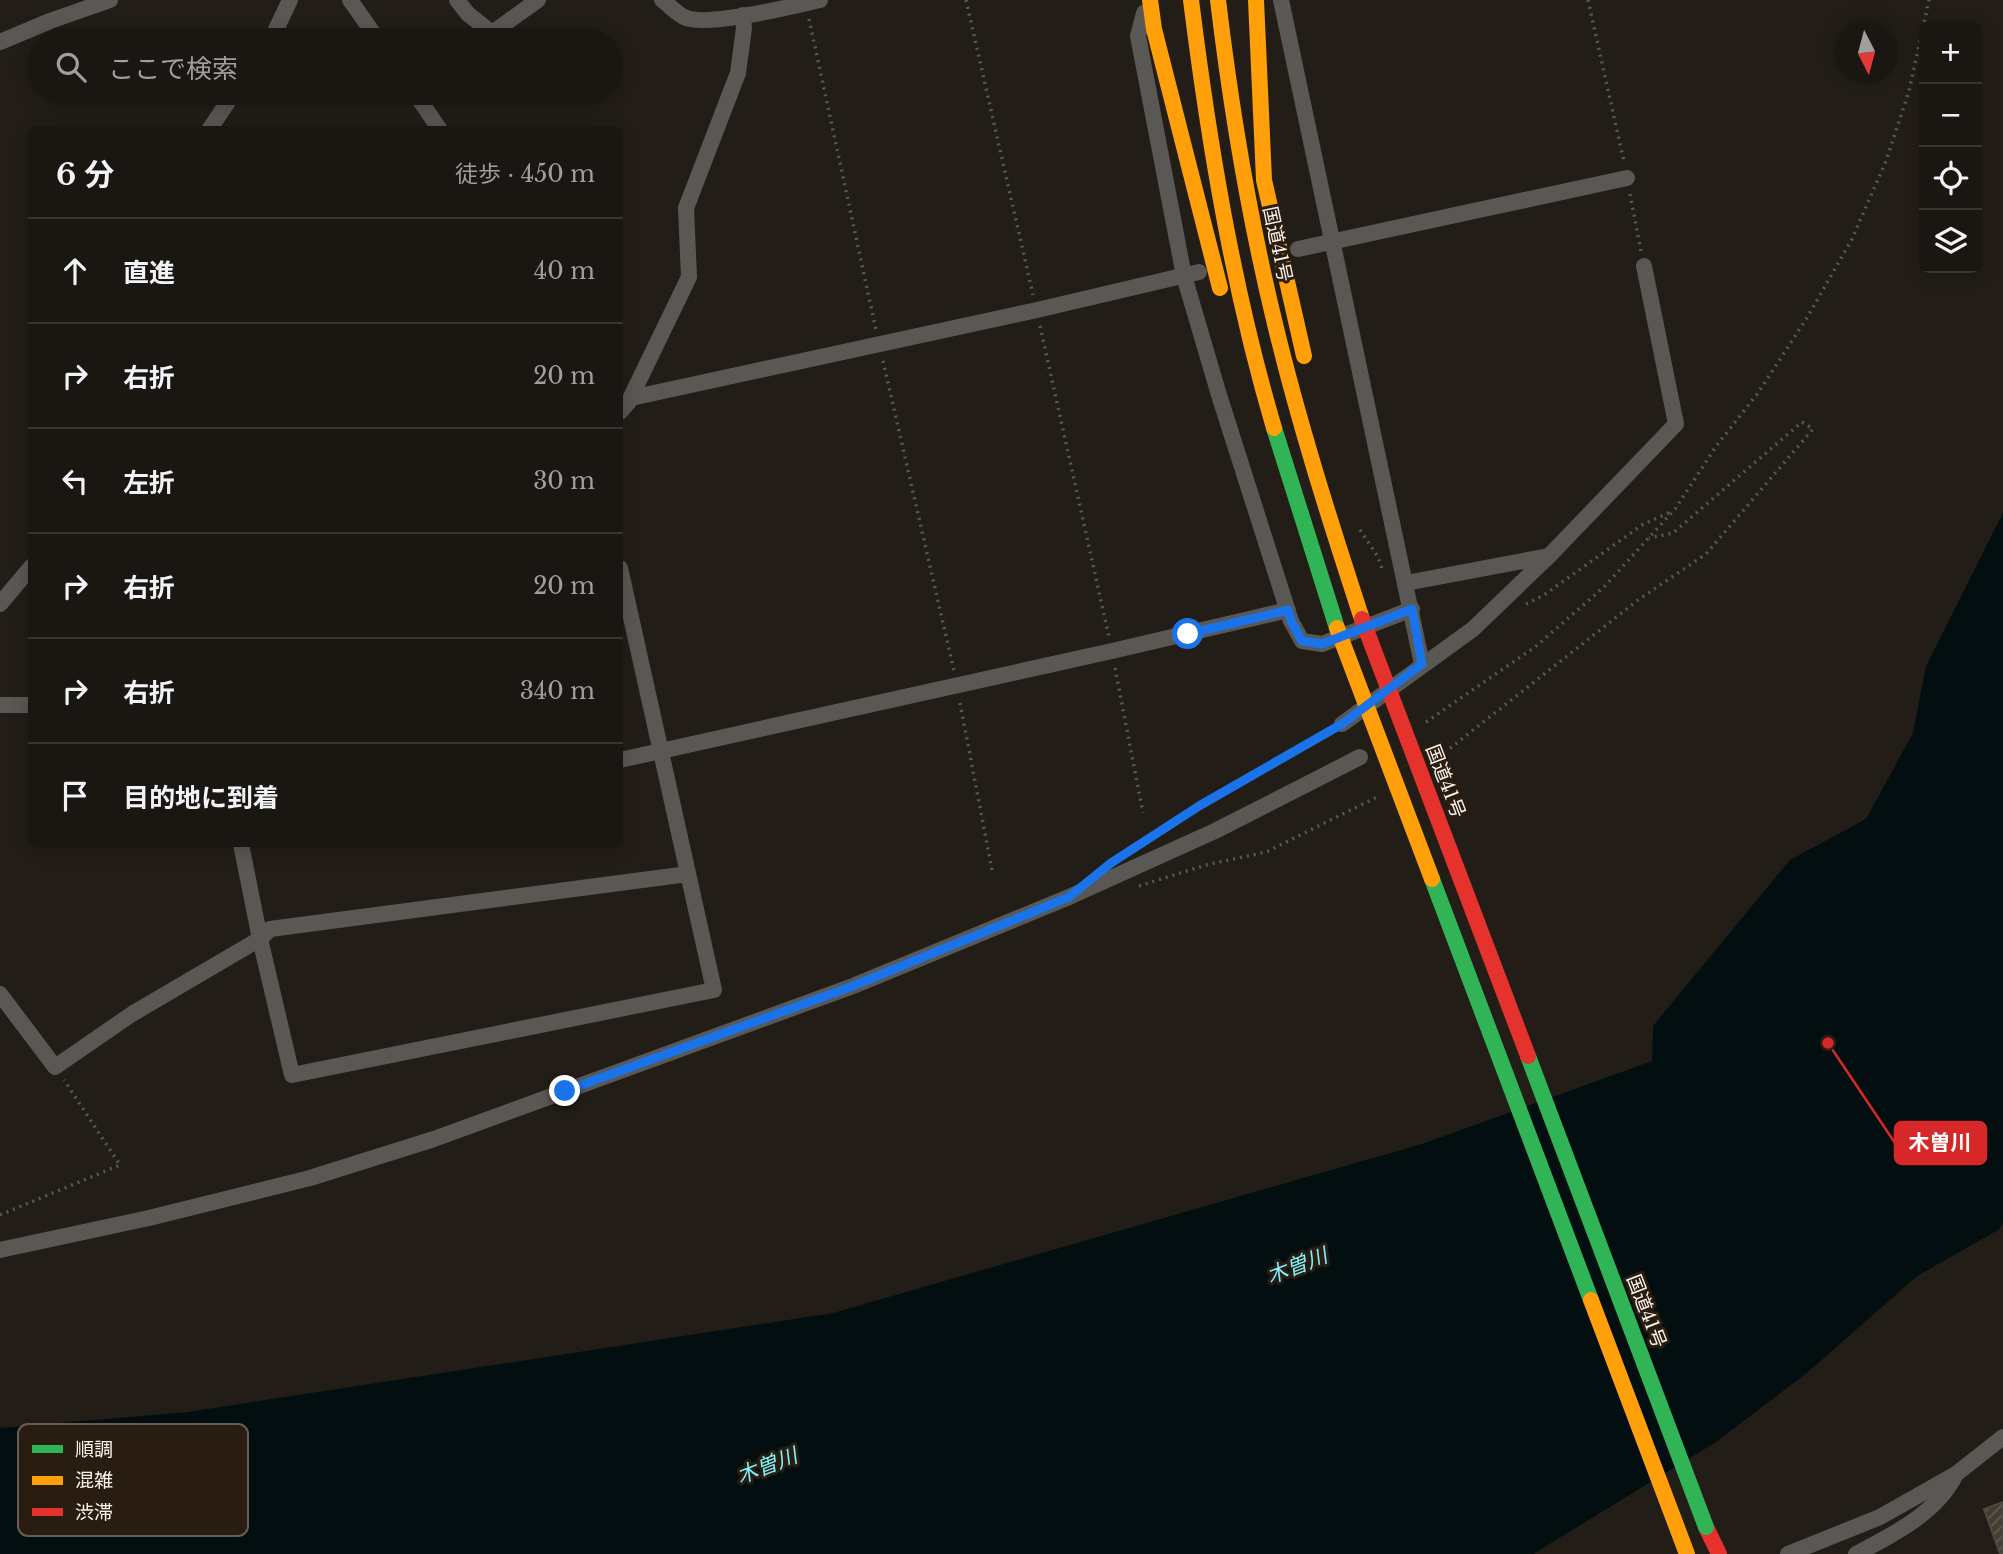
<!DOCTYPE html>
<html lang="ja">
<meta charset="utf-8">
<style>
:root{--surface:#1a1611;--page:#231f1a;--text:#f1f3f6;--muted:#9f9f9f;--line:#383531}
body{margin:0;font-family:"Libre Baskerville","Noto Sans JP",serif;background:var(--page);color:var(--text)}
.controls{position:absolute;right:21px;top:21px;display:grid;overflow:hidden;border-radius:10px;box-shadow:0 4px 18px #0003}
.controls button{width:63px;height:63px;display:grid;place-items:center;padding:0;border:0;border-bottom:2px solid var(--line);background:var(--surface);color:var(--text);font:35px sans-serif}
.compass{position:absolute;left:1835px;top:21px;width:63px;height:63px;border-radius:50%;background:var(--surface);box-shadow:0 4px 18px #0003;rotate:174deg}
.stop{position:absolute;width:21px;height:21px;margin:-16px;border:5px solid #1a73e8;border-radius:50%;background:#fff}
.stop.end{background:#1a73e8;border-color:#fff;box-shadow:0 2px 7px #0008}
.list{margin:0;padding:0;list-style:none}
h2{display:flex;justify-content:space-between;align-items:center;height:91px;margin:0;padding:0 28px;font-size:30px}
h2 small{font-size:23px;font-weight:400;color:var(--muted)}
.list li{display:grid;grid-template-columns:46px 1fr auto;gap:21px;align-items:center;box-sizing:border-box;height:105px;padding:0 28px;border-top:2px solid var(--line)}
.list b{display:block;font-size:26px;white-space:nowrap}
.list em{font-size:23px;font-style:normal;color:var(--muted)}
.icon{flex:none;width:38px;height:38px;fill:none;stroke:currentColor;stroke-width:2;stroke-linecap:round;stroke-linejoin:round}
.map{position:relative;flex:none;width:2003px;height:1554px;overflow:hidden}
.search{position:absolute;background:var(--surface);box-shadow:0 4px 18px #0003;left:28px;top:28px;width:595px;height:77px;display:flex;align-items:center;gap:18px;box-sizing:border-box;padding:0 24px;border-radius:38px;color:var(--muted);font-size:26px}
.panel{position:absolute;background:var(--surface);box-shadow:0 4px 18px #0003;left:28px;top:126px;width:595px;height:721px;border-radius:10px}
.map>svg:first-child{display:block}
.water{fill:#030e10}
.building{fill:url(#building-hatch);stroke:#4c4742;stroke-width:2;filter:url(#shadow)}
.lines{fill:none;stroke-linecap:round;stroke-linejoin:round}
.path{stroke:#5a5854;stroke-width:3.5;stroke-dasharray:2 5;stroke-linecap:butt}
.street{stroke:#5a5854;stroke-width:16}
.fast{stroke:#30b455;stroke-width:16}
.slow{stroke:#ff9f0a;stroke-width:16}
.jam{stroke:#e5322d;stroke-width:16}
.fast-bridge{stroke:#30b455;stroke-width:16}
.slow-bridge{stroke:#ff9f0a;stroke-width:16}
.jam-bridge{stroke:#e5322d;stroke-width:16}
.route{stroke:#1a73e8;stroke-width:9}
.labels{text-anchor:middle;stroke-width:6;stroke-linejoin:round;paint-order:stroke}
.street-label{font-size:19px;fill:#fcf3eb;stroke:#291d11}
.water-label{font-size:21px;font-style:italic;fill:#7cf2fc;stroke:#291d11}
.key{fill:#291d11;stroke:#685d52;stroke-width:2}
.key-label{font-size:19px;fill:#fcf3eb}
.leader{fill:none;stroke:#d62828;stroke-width:2.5}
.callout-dot{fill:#d62828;stroke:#291d11;stroke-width:2.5}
.callout{fill:#d62828;stroke:#d62828;stroke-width:2.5}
.callout-label{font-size:21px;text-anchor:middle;font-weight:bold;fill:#fff}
</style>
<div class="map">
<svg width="2003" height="1554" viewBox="0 0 2003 1554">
<defs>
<pattern id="building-hatch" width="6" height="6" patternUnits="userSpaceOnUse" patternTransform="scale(1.75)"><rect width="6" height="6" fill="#453c31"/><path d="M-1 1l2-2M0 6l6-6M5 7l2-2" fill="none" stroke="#61594f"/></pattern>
<filter id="shadow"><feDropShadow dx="4.5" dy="8" stdDeviation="0" flood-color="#0009"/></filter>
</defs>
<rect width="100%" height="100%" fill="#231d17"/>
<polygon class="water" points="2003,513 2003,1223 1998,1230 1917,1276 1808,1372 1716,1442 1533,1554 0,1554 0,1428 188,1412 833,1313 1422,1144 1652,1061 1653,1026 1790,860 1866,819 1913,733 1926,666"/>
<polygon class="building" points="2003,1502 2003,1554 2000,1554 1984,1509"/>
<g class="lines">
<g class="path">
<polyline points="966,0 1033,295"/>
<polyline points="1588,0 1624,162"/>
<polyline points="809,19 876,330"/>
<polyline points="1630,194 1641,251"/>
<polyline points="1040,326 1109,637"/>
<polyline points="883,361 954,671"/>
<polyline points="1360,530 1378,557 1383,572"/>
<polyline points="1526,604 1544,595 1642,525 1672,511"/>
<polyline points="1115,668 1143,813"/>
<polyline points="960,703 992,870"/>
<polyline points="1426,722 1535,647 1604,587 1675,509 1717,445 1758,393 1808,316 1852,239 1886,161 1909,91 1929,0"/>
<polyline points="1439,757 1638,600 1706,554 1813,429 1802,422 1673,533 1649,538"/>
<polyline points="1138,845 1199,805 1330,731"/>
<polyline points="1139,886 1206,865 1266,852 1377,797"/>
<polyline points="0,1215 120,1165 64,1080"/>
</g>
<g class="street">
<polyline points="350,0 378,40"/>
<polyline points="457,0 468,14 492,33 538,0"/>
<path d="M 662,0 C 669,5 676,13 684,17 C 705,28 794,6 820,0"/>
<polyline points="1281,0 1422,664"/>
<polyline points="1144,13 1138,36 1184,276 1219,395 1291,621 1302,641 1322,644 1412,609"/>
<polyline points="271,40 290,0"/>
<polyline points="0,42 50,21 110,0"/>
<polyline points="415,93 440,130"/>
<polyline points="209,130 234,93"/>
<polyline points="1298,249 1627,178"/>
<polyline points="631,398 1037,310 1199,272"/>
<polyline points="620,412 628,403 689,277 686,208 738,73 744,28 743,15"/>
<polyline points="1406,583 1549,556"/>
<polyline points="0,604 32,566"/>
<polyline points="0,705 32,705"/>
<polyline points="1342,724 1473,629 1549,556 1676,424 1644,266"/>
<polyline points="620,760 1112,651 1288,610"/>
<polyline points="241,844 260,939 292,1075 714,990 620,568"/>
<polyline points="0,994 55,1067 132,1014 260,939 270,929 688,874"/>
<polyline points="0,1250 149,1218 310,1178 434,1139 853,986 1069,897 1215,831 1360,757"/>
<polyline points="1788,1554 1880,1517 1956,1474 2003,1437"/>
<path d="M 1856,1554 C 1894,1534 1937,1513 1956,1474"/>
</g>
<polyline class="fast" points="1274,428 1337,628"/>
<g class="slow">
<polyline points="1150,0 1154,29 1220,288"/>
<path d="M 1191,0 C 1209,144 1233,289 1274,428"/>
<path d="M 1218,0 C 1231,109 1249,217 1275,324 C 1299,424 1330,521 1362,619"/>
<polyline points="1256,0 1264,180 1304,356"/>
</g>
<polyline class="jam" points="1706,1527 1719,1554"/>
<g class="fast-bridge">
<polyline points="1432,879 1591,1300"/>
<polyline points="1528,1056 1706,1527"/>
</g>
<g class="slow-bridge">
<polyline points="1337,628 1432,879"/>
<polyline points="1591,1300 1687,1554"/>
</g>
<polyline class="jam-bridge" points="1362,619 1528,1056"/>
</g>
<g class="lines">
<polyline class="route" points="565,1091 853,986 1069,897 1111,863 1199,806 1342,724 1422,664 1412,609 1322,644 1302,641 1291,621 1288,610 1188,634"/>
</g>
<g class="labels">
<g class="street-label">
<text transform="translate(1278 244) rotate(78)" y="7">国道41号</text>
<text transform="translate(1446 781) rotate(69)" y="7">国道41号</text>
<text transform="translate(1647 1311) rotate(69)" y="7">国道41号</text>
</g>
<g class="water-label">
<text transform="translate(1297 1266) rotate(-21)" y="7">木曽川</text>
<text transform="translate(767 1466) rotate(-21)" y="7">木曽川</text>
</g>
</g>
<rect x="18" y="1424" width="230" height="112" rx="10" class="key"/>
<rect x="32" y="1445" width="31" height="8" fill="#30b455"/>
<rect x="32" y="1476" width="31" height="9" fill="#ff9f0a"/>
<rect x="32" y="1508" width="31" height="8" fill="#e5322d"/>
<g class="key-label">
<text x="75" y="1456">順調</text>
<text x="75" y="1487">混雑</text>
<text x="75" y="1519">渋滞</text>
</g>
<path class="leader" d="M1828 1043L1895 1143"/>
<circle class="callout-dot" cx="1828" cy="1043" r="7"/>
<rect class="callout" x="1895" y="1122" width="91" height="42" rx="7"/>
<g class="callout-label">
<text x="1940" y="1150">木曽川</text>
</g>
</svg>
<div class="controls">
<button>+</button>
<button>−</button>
<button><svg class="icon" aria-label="locate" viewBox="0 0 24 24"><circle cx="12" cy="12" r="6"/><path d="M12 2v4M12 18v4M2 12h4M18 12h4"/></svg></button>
<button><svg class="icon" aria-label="layers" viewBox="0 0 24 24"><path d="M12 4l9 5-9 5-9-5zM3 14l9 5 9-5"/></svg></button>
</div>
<svg class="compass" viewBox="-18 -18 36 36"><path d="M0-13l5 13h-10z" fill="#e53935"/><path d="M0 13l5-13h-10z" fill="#9f9f9f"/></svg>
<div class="stop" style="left:1188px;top:634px"></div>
<div class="stop end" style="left:565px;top:1091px"></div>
<div class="search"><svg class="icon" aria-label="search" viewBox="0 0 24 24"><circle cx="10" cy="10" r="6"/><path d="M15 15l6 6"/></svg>ここで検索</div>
<section class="panel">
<h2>6 分<small>徒歩 · 450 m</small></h2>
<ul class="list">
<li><svg class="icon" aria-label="ahead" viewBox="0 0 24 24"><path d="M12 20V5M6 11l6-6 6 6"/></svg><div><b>直進</b></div><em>40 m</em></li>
<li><svg class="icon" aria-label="right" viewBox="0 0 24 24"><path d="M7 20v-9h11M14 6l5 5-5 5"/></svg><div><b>右折</b></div><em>20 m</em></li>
<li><svg class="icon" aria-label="left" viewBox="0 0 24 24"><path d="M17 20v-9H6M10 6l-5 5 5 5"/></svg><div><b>左折</b></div><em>30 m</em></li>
<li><svg class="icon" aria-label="right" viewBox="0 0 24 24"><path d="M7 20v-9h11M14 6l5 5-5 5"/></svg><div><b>右折</b></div><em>20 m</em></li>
<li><svg class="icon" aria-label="right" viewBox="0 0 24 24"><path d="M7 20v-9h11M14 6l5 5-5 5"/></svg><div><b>右折</b></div><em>340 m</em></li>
<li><svg class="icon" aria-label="arrive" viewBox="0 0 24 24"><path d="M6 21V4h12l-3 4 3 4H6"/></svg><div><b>目的地に到着</b></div></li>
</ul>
</section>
</div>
